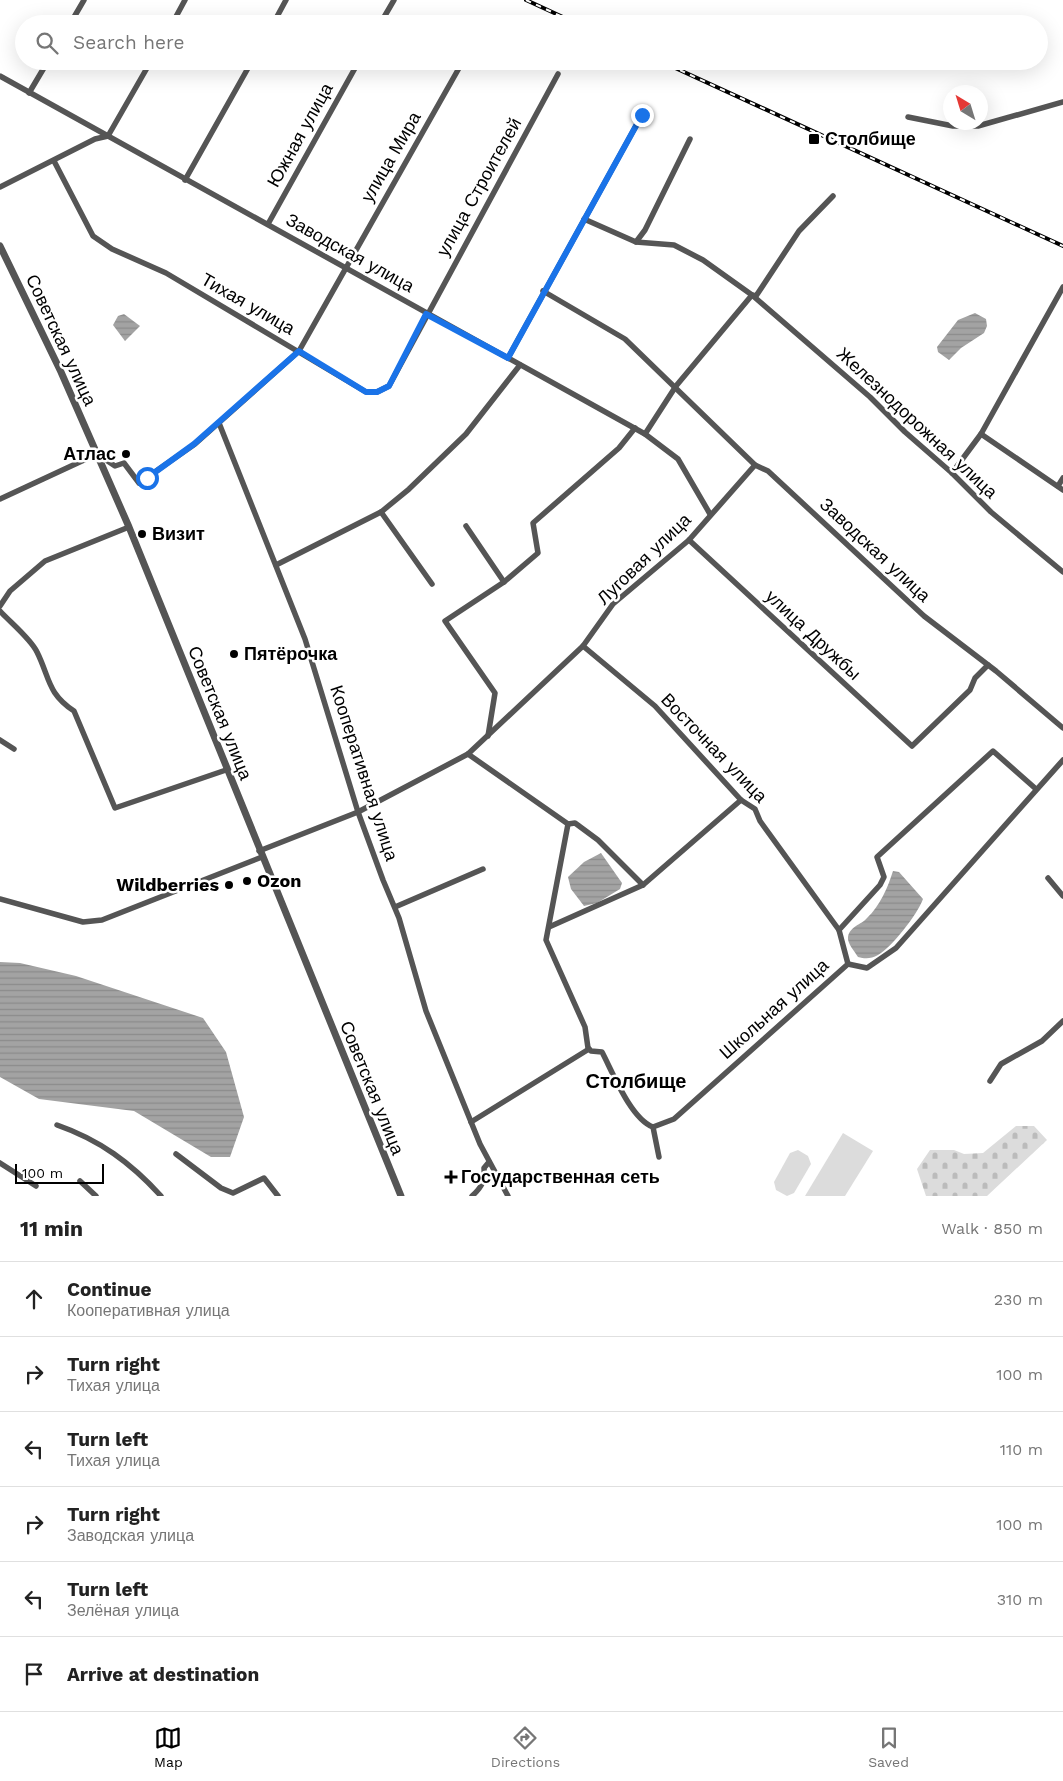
<!DOCTYPE html>
<meta charset="utf-8">
<style>
:root{--surface:#fff;--page:#f6f6f6;--text:#222;--muted:#767676;--line:#e0e0e0;--accent:#000}
body{margin:0;font-family:"Work Sans",sans-serif;background:var(--page);color:var(--text)}
.compass{position:absolute;left:943px;top:85px;width:45px;height:45px;border-radius:50%;background:var(--surface);box-shadow:0 5px 20px #0002;rotate:322deg}
.scale{position:absolute;left:15px;bottom:12px;width:89px;box-sizing:border-box;padding-left:5px;border:2px solid #000;border-top:0;font-size:14px;line-height:18px;white-space:nowrap;color:#000;-webkit-text-stroke:4px #fff;paint-order:stroke}
.stop{position:absolute;width:15px;height:15px;margin:-11px;border:4px solid #1a73e8;border-radius:50%;background:#fff}
.stop.end{background:#1a73e8;border-color:#fff;box-shadow:0 1px 5px #0008}
.list{margin:0;padding:0;list-style:none}
h2{display:flex;justify-content:space-between;align-items:center;height:65px;margin:0;padding:0 20px;font-size:21px}
h2 small{font-size:16px;font-weight:400;color:var(--muted)}
.list li{display:grid;grid-template-columns:32px 1fr auto;gap:15px;align-items:center;box-sizing:border-box;height:75px;padding:0 20px;border-top:1px solid var(--line)}
.list b{display:block;font-size:19px;white-space:nowrap}
.list p{margin:0;font-size:16px;white-space:nowrap;color:var(--muted)}
.list em{font-size:16px;font-style:normal;color:var(--muted)}
.icon{flex:none;width:28px;height:28px;fill:none;stroke:currentColor;stroke-width:2;stroke-linecap:round;stroke-linejoin:round}
.map{position:relative;flex:none;width:1063px;height:1196px;overflow:hidden}
.search{position:absolute;background:var(--surface);box-shadow:0 5px 20px #0002;left:15px;right:15px;top:15px;height:55px;display:flex;align-items:center;gap:12px;box-sizing:border-box;padding:0 18px;border-radius:28px;color:var(--muted);font-size:19px}
.sheet{height:515px;background:var(--surface)}
nav{display:flex;justify-content:space-around;align-items:center;box-sizing:border-box;height:70px;border-top:1px solid var(--line);background:var(--surface);font-size:14px;color:var(--muted)}
nav a{display:grid;justify-items:center;gap:2px}
nav .on{color:var(--accent)}
.map>svg:first-child{display:block}
.grass{fill:#dcdcdc}
.cemetery{fill:url(#cemetery-stones)}
.water{fill:url(#water-rules)}
.lines{fill:none;stroke-linecap:round;stroke-linejoin:round}
.minor{stroke:#555;stroke-width:5.5}
.tertiary{stroke:#555;stroke-width:7}
.rail-casing{stroke:#000;stroke-width:4}
.rail{stroke:#fff;stroke-width:2;stroke-dasharray:5.5;stroke-linecap:butt}
.route{stroke:#1a73e8;stroke-width:6}
.poi-dot{fill:#000;stroke:#fff;stroke-width:2}
.labels{text-anchor:middle;stroke-width:5;stroke-linejoin:round;paint-order:stroke}
.street-label{font-size:18px;fill:#000;stroke:#fff}
.poi-label{font-size:18px;font-weight:bold;fill:#000;stroke:#fff;text-anchor:start}
.quarter-label{font-size:20px;font-weight:bold;fill:#000;stroke:#fff}
</style>
<div class="map">
<svg width="1063" height="1196" viewBox="0 0 1063 1196">
<defs>
<pattern id="cemetery-stones" width="16" height="16" patternUnits="userSpaceOnUse" patternTransform="scale(1.25)"><rect width="16" height="16" fill="#dcdcdc"/><path d="M2 7V4a2 2 0 0 1 4 0v3zM10 15v-3a2 2 0 0 1 4 0v3z" fill="#bbb"/></pattern>
<pattern id="water-rules" width="6" height="5" patternUnits="userSpaceOnUse" patternTransform="scale(1.25)"><rect width="6" height="5" fill="#a3a3a3"/><path d="M0 2.5h6" fill="none" stroke="#8b8b8b"/></pattern>
</defs>
<rect width="100%" height="100%" fill="#fff"/>
<g class="grass">
<polygon points="843,1133 873,1151 845,1196 805,1196"/>
<polygon points="798,1150 808,1156 811,1164 794,1193 787,1196 776,1190 774,1182 790,1153"/>
</g>
<polygon class="cemetery" points="1016,1126 1034,1126 1047,1140 987,1196 926,1196 917,1169 930,1150 954,1150 964,1154 983,1153"/>
<g class="water">
<polygon points="975,313 986,319 987,326 984,333 961,348 949,360 938,352 937,347 958,320"/>
<polygon points="124,314 140,326 125,341 113,325 118,316"/>
<polygon points="601,853 622,883 620,889 597,903 584,906 571,889 568,877 584,862"/>
<path d="M 893,871 L 899,872 L 923,899 C 917,915 892,947 878,955 C 871,959 865,959 858,957 C 855,952 847,943 848,937 C 850,926 861,925 867,918 C 880,906 888,887 893,871 Z"/>
<polygon points="0,962 20,963 76,976 203,1018 226,1052 244,1117 230,1157 211,1157 134,1111 39,1099 0,1077"/>
</g>
<g class="lines">
<g class="minor">
<polyline points="70,24 84,0"/>
<polyline points="172,24 185,0"/>
<polyline points="273,24 286,0"/>
<polyline points="380,24 394,0"/>
<polyline points="0,76 645,434 678,459 710,514"/>
<polyline points="29,93 48,61"/>
<polyline points="908,117 953,126 978,126 1063,102"/>
<polyline points="690,139 645,230 636,242 674,245 703,260 752,295 870,397 905,432 952,473 991,512 1063,572"/>
<polyline points="54,161 93,236 112,249 166,273 366,392 377,392 389,386 558,74"/>
<polyline points="185,180 252,61"/>
<polyline points="0,187 95,139 108,136 151,61"/>
<polyline points="584,219 636,242"/>
<polyline points="268,224 359,61"/>
<polyline points="543,291 625,339 755,465 768,471 924,616 996,671 1063,728"/>
<polyline points="508,358 642,115"/>
<polyline points="219,423 305,639 358,812 383,880 399,918 426,1011 480,1144 508,1196"/>
<polyline points="645,434 676,386 752,295 756,296 799,231 833,196"/>
<polyline points="981,434 1063,490"/>
<polyline points="952,473 981,434 1063,287"/>
<polyline points="1058,486 1063,478"/>
<polyline points="0,499 97,454 115,466 124,463 139,483 195,444 299,351 463,61"/>
<polyline points="381,512 432,584"/>
<polyline points="466,526 504,582"/>
<polyline points="689,540 912,746 970,690 975,678 988,665"/>
<polyline points="276,565 381,512 409,489 466,434 520,365"/>
<polyline points="0,606 10,591 45,561 129,527"/>
<path d="M 0,611 C 10,622 31,639 37,652 C 50,678 47,693 74,711 L 115,808 L 226,770"/>
<polyline points="583,646 655,706 741,800 755,809 760,821 839,930 848,964"/>
<polyline points="488,736 495,693 445,621 504,582 538,553 533,523 619,448 635,428"/>
<polyline points="0,740 14,749"/>
<path d="M 468,754 L 568,824 L 546,940 L 585,1027 L 588,1048 L 591,1051 L 602,1052 C 613,1073 631,1119 653,1127 L 659,1157"/>
<polyline points="568,824 575,823 598,840 643,885"/>
<polyline points="259,851 358,812 468,754 583,646 613,604 689,540 755,465"/>
<polyline points="1048,878 1063,896"/>
<polyline points="0,899 83,922 102,920 262,857"/>
<polyline points="395,907 483,869"/>
<polyline points="549,927 643,885 741,800"/>
<polyline points="839,930 880,885 884,877 877,857 993,751 1036,789"/>
<polyline points="848,964 867,968 896,948 1063,760"/>
<polyline points="990,1081 1001,1064 1042,1041 1063,1021"/>
<polyline points="471,1122 589,1049"/>
<path d="M 57,1125 C 100,1140 131,1163 161,1196"/>
<polyline points="653,1127 674,1119 848,964"/>
<polyline points="176,1154 221,1188 233,1193 264,1178 278,1196"/>
<polyline points="0,1163 36,1186"/>
<polyline points="80,1181 96,1196"/>
<path d="M 472,1196 C 482,1187 485,1181 484,1168 L 489,1162"/>
</g>
<polyline class="tertiary" points="0,246 61,372 129,527 401,1196"/>
<g class="rail-casing">
<g id="rail">
<polyline points="526,0 578,24"/>
<polyline points="660,61 1063,246"/>
</g>
</g>
<use href="#rail" class="rail"/>
</g>
<g class="lines">
<polyline class="route" points="147,478 194,444 299,351 366,392 377,392 389,386 426,314 508,358 642,115"/>
</g>
<g class="poi-dot">
<rect x="808" y="133" width="12" height="12" rx="2.5"/>
<circle cx="126" cy="454" r="5"/>
<circle cx="142" cy="534" r="5"/>
<circle cx="234" cy="654" r="5"/>
<circle cx="247" cy="881" r="5"/>
<circle cx="229" cy="885" r="5"/>
<path d="M448.5 1169.5h5v5h5v5h-5v5h-5v-5h-5v-5h5z"/>
</g>
<g class="labels">
<g class="street-label">
<text transform="translate(300 135) rotate(-61)" y="6">Южная улица</text>
<text transform="translate(391 157) rotate(-60)" y="6">улица Мира</text>
<text transform="translate(479 187) rotate(-61)" y="6">улица Строителей</text>
<text transform="translate(350 253) rotate(29)" y="6">Заводская улица</text>
<text transform="translate(248 304) rotate(30)" y="6">Тихая улица</text>
<text transform="translate(61 340) rotate(65)" y="6">Советская улица</text>
<text transform="translate(917 423) rotate(43)" y="6">Железнодорожная улица</text>
<text transform="translate(875 550) rotate(43)" y="6">Заводская улица</text>
<text transform="translate(644 559) rotate(-44)" y="6">Луговая улица</text>
<text transform="translate(813 635) rotate(43)" y="6">улица Дружбы</text>
<text transform="translate(220 713) rotate(68)" y="6">Советская улица</text>
<text transform="translate(714 748) rotate(46)" y="6">Восточная улица</text>
<text transform="translate(364 773) rotate(72)" y="6">Кооперативная улица</text>
<text transform="translate(774 1009) rotate(-42)" y="6">Школьная улица</text>
<text transform="translate(372 1088) rotate(68)" y="6">Советская улица</text>
</g>
<g class="poi-label">
<text x="825" y="145">Столбище</text>
<text x="116" y="460" text-anchor="end">Атлас</text>
<text x="152" y="540">Визит</text>
<text x="244" y="660">Пятёрочка</text>
<text x="257" y="887">Ozon</text>
<text x="219" y="891" text-anchor="end">Wildberries</text>
<text x="461" y="1183">Государственная сеть</text>
</g>
<g class="quarter-label">
<text x="636" y="1088">Столбище</text>
</g>
</g>
</svg>
<svg class="compass" viewBox="-18 -18 36 36"><path d="M0-13l5 13h-10z" fill="#e53935"/><path d="M0 13l5-13h-10z" fill="#767676"/></svg>
<div class="scale">100 m</div>
<div class="stop" style="left:147px;top:478px"></div>
<div class="stop end" style="left:642px;top:115px"></div>
<div class="search"><svg class="icon" aria-label="search" viewBox="0 0 24 24"><circle cx="10" cy="10" r="6"/><path d="M15 15l6 6"/></svg>Search here</div>
</div>
<section class="sheet">
<h2>11 min<small>Walk · 850 m</small></h2>
<ul class="list">
<li><svg class="icon" aria-label="ahead" viewBox="0 0 24 24"><path d="M12 20V5M6 11l6-6 6 6"/></svg><div><b>Continue</b><p>Кооперативная улица</p></div><em>230 m</em></li>
<li><svg class="icon" aria-label="right" viewBox="0 0 24 24"><path d="M7 20v-9h11M14 6l5 5-5 5"/></svg><div><b>Turn right</b><p>Тихая улица</p></div><em>100 m</em></li>
<li><svg class="icon" aria-label="left" viewBox="0 0 24 24"><path d="M17 20v-9H6M10 6l-5 5 5 5"/></svg><div><b>Turn left</b><p>Тихая улица</p></div><em>110 m</em></li>
<li><svg class="icon" aria-label="right" viewBox="0 0 24 24"><path d="M7 20v-9h11M14 6l5 5-5 5"/></svg><div><b>Turn right</b><p>Заводская улица</p></div><em>100 m</em></li>
<li><svg class="icon" aria-label="left" viewBox="0 0 24 24"><path d="M17 20v-9H6M10 6l-5 5 5 5"/></svg><div><b>Turn left</b><p>Зелёная улица</p></div><em>310 m</em></li>
<li><svg class="icon" aria-label="arrive" viewBox="0 0 24 24"><path d="M6 21V4h12l-3 4 3 4H6"/></svg><div><b>Arrive at destination</b></div></li>
</ul>
</section>
<nav>
<a class="on"><svg class="icon" aria-label="map" viewBox="0 0 24 24"><path d="M3 6l6-2 6 2 6-2v14l-6 2-6-2-6 2zM9 4v14M15 6v14"/></svg>Map</a>
<a><svg class="icon" aria-label="directions" viewBox="0 0 24 24"><path d="M12 3l9 9-9 9-9-9zM9 14v-3h6M13 9l2 2-2 2"/></svg>Directions</a>
<a><svg class="icon" aria-label="saved" viewBox="0 0 24 24"><path d="M7 4h10v16l-5-4-5 4z"/></svg>Saved</a>
</nav>
